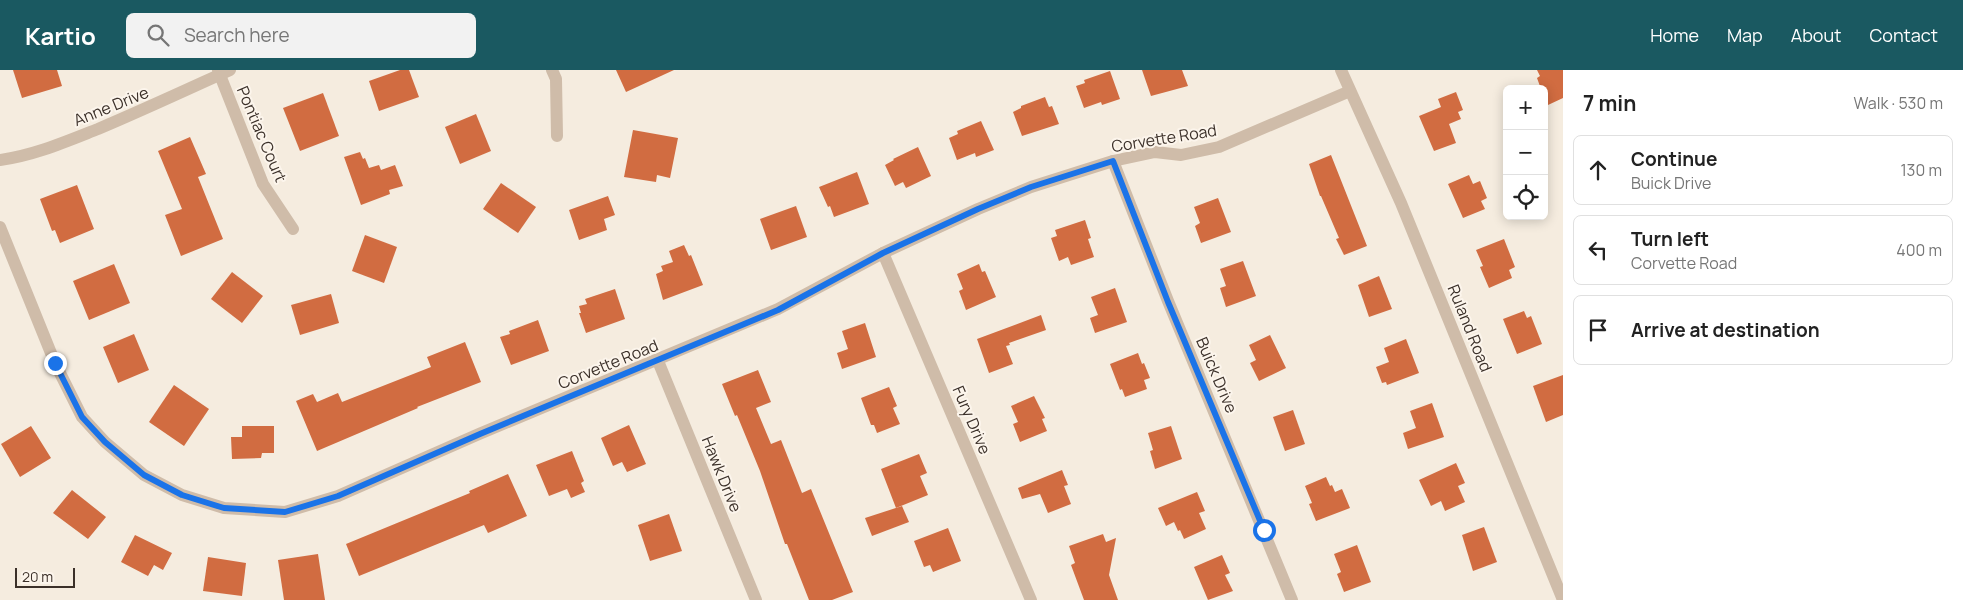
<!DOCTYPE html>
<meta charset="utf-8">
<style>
:root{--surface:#fff;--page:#f2f2f2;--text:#222;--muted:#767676;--line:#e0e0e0;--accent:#1a5961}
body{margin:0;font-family:Manrope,sans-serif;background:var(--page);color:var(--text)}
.controls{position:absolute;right:15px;top:15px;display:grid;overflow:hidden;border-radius:8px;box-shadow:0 2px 12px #0003}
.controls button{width:45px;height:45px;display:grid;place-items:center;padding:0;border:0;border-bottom:1px solid var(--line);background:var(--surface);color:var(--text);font:25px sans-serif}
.scale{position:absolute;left:15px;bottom:12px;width:60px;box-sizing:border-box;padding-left:5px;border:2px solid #3b3029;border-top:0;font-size:14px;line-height:18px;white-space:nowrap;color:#3b3029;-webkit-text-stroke:4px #fcf5ec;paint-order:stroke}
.stop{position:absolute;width:15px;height:15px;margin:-11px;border:4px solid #1a73e8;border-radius:50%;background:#fff}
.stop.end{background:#1a73e8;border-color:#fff;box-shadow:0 1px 5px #0008}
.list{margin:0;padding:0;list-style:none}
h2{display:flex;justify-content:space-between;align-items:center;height:65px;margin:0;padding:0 20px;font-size:21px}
h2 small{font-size:16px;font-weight:400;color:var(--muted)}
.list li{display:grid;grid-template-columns:32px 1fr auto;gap:15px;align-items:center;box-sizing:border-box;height:70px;margin:0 10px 10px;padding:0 10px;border:1px solid var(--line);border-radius:8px}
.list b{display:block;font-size:19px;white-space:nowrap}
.list p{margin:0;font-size:16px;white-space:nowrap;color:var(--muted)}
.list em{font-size:16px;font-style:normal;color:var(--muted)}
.icon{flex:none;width:28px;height:28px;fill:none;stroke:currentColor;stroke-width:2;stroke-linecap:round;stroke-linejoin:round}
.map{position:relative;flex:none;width:1563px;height:530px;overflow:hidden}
header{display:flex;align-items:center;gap:30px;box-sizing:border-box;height:70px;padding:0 25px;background:var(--accent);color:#fff}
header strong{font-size:24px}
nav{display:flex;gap:28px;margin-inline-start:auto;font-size:18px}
.search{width:350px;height:45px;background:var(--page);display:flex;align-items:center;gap:12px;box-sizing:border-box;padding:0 18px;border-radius:8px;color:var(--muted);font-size:19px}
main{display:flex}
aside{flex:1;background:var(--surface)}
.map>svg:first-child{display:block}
.building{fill:#d16c41}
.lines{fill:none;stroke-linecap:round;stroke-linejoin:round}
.minor{stroke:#cfbca9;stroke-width:12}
.route{stroke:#1a73e8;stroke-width:6}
.labels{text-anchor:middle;stroke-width:4;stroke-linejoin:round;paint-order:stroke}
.street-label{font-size:16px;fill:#3b3029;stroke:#fcf5ec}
</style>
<header>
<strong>Kartio</strong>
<div class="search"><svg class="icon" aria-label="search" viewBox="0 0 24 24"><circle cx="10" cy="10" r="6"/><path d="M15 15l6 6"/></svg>Search here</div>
<nav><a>Home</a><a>Map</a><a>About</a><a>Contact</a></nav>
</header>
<main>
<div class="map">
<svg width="1563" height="530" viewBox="0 0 1563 530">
<rect width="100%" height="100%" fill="#f5ecdf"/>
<g class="building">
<polygon points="13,0 57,0 62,16 22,28"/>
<polygon points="400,0 409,0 419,27 379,41 369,11"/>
<polygon points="616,0 674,0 626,22"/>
<polygon points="1142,0 1182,0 1188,16 1151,26"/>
<polygon points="1537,0 1563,0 1563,28 1548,35 1544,25 1544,19 1541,19 1537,8 1540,6"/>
<polygon points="1110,1 1120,29 1102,35 1101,32 1084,38 1076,16 1085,13 1084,10"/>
<polygon points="1456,22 1463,40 1458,42 1461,49 1449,54 1456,73 1434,81 1419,46 1441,37 1438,29"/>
<polygon points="323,23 339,66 300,81 283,38"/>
<polygon points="1045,27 1049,37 1052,36 1059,54 1022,66 1013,42 1021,38 1021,36"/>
<polygon points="476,44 491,81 460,94 445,57"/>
<polygon points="981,51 994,80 976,87 975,83 957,90 949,68 958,64 957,61"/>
<polygon points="633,60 678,68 670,108 657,105 656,112 624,107"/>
<polygon points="190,67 206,104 198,107 223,169 181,186 165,145 182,139 158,81"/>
<polygon points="918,77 931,106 906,118 903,112 895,116 885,95 894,90 893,89"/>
<polygon points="360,82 363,89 365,88 369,98 379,95 381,100 395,95 403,116 389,120 390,124 361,135 344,87"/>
<polygon points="1331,85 1367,176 1344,185 1336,169 1339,168 1321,126 1320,126 1309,94"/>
<polygon points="857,102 869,134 834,147 830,136 828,137 819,117"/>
<polygon points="1469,105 1473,114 1480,111 1487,128 1481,131 1485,139 1463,148 1448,114"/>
<polygon points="501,113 536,137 518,163 483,139"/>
<polygon points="77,115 94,159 60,173 55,160 52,161 40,129"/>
<polygon points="608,126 615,145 604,149 607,160 579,170 569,140"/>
<polygon points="1218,128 1231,162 1201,173 1195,156 1200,153 1194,137"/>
<polygon points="796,136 807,167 771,180 760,149"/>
<polygon points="1085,150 1091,168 1088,169 1094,187 1071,195 1068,187 1059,191 1051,168 1057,166 1055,160"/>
<polygon points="365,165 397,177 384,213 352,201"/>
<polygon points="1504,169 1515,197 1509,200 1512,208 1489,218 1480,197 1483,196 1476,180"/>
<polygon points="684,175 689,186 691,185 703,215 663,230 656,204 663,201 661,196 673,192 669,181"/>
<polygon points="1243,191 1256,226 1226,237 1220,218 1226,216 1220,199"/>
<polygon points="114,194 130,233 89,250 73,211"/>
<polygon points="979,194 982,202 985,201 996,227 966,240 959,221 963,219 957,204"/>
<polygon points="232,202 263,226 242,253 211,229"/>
<polygon points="1379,206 1392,239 1369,247 1358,215"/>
<polygon points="1115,218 1127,252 1095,263 1090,248 1098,245 1091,227"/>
<polygon points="615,219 625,249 586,263 579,243 581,243 579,236 587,234 585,229"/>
<polygon points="331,224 339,253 300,265 291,235"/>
<polygon points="1524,241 1527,248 1531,246 1542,274 1517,284 1503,249"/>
<polygon points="1041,245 1046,260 1009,273 1010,275 1006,276 1013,294 989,303 977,269"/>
<polygon points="538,250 549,281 511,295 500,267 510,264 509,261"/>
<polygon points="865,253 876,287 842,299 837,283 848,279 842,261"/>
<polygon points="134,264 149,300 118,313 103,277"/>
<polygon points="1270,265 1286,298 1259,311 1250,293 1256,290 1249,275"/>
<polygon points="1406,269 1419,303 1387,315 1386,312 1382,313 1376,297 1389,292 1384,278"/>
<polygon points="465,272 481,312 417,337 418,338 317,381 296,331 313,324 317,332 338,323 342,332 431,297 427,287"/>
<polygon points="1138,283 1142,294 1144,293 1150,308 1144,310 1147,319 1125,327 1122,319 1120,320 1110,294"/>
<polygon points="758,300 771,332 756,338 771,374 781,370 802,423 811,419 853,522 832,530 809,530 787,474 785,474 760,401 737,345 735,346 722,314"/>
<polygon points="1563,305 1563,345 1546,352 1533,316"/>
<polygon points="174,315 209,339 184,376 149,352"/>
<polygon points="889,317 897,336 893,338 900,354 877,363 874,355 871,355 861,328"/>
<polygon points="1034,326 1045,348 1042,349 1047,361 1020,372 1013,354 1018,352 1011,336"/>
<polygon points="1432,333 1444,367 1408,379 1403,363 1416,358 1410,341"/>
<polygon points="1293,340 1305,374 1285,381 1273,347"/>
<polygon points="629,355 646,394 627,402 622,392 613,396 601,368"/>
<polygon points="31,356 51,388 20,407 1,374"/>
<polygon points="242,356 274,356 274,383 262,383 261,388 232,389 231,367 242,367"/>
<polygon points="1171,356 1182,389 1155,399 1150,381 1153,380 1148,363"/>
<polygon points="572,381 584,411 581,413 585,422 571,428 567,419 549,426 536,395"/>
<polygon points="919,384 927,403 920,406 928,425 896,438 881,399"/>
<polygon points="1456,393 1465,413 1458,416 1465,432 1445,441 1441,431 1431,436 1419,410"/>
<polygon points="1062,400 1068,415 1064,416 1071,434 1048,443 1040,424 1022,429 1018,418"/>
<polygon points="508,404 527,446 488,463 484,455 359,506 346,474 470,423 469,421"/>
<polygon points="1326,407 1330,416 1332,415 1335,422 1342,419 1350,438 1316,451 1309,434 1312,433 1305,416"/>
<polygon points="72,420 106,447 88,469 53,443"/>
<polygon points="1197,422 1205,441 1199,443 1206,459 1184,469 1180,460 1178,461 1174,452 1166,456 1158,438"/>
<polygon points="902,436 909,452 872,466 865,448"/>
<polygon points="669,444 682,481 650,491 638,455"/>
<polygon points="1484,457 1497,492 1473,501 1462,465"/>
<polygon points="948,458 961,491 933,502 930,495 924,497 914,471"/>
<polygon points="1103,464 1106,472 1116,468 1109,505 1118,530 1084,530 1071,495 1075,493 1069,476"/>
<polygon points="135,465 172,483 163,500 154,495 148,506 121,492"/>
<polygon points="1357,475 1371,512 1344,522 1337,504 1341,502 1334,484"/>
<polygon points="318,484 325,530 284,530 278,490"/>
<polygon points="1222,485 1230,503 1225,505 1233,521 1208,530 1194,497"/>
<polygon points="208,487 246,493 242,526 203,521"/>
</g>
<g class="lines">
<g class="minor">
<polyline points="218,0 263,114 293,159"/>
<polyline points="552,0 556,9 557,66"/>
<polyline points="1341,0 1401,133 1563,530"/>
<path d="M 0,90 C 35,85 65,72 98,59 C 143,40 186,20 230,0"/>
<polyline points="1113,91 1168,231 1292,530"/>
<polyline points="0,157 55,293 82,347 105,372 144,405 182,425 224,438 285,442 338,426 479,364 778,239 883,183 978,139 1031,117 1113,91 1155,82 1181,85 1219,77 1350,21"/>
<polyline points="883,183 1031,530"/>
<polyline points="658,291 756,530"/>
</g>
</g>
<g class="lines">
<polyline class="route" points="55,293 82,347 105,372 144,405 182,425 224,438 285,442 338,426 480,364 778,240 883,183 978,139 1031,117 1113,91 1168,232 1264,460"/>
</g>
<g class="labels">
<g class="street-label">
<text transform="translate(111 36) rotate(-22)" y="6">Anne Drive</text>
<text transform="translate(262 64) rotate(67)" y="6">Pontiac Court</text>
<text transform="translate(1164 68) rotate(-9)" y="6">Corvette Road</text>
<text transform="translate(1470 258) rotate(68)" y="6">Ruland Road</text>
<text transform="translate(608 294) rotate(-22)" y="6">Corvette Road</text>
<text transform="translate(1217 305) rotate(67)" y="6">Buick Drive</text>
<text transform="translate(972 350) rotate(67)" y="6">Fury Drive</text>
<text transform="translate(722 404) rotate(68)" y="6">Hawk Drive</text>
</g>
</g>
</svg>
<div class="controls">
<button>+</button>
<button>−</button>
<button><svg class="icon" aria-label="locate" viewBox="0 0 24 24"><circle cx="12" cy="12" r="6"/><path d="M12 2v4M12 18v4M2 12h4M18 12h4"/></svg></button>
</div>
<div class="scale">20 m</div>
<div class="stop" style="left:1264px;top:460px"></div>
<div class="stop end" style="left:55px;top:293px"></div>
</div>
<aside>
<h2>7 min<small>Walk · 530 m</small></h2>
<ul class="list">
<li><svg class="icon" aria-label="ahead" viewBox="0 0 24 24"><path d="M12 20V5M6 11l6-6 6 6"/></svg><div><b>Continue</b><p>Buick Drive</p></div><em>130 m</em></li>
<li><svg class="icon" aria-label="left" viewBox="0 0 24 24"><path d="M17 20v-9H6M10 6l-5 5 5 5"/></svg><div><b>Turn left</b><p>Corvette Road</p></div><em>400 m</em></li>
<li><svg class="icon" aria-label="arrive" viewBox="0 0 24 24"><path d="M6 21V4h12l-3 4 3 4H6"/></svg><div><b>Arrive at destination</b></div></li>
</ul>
</aside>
</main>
